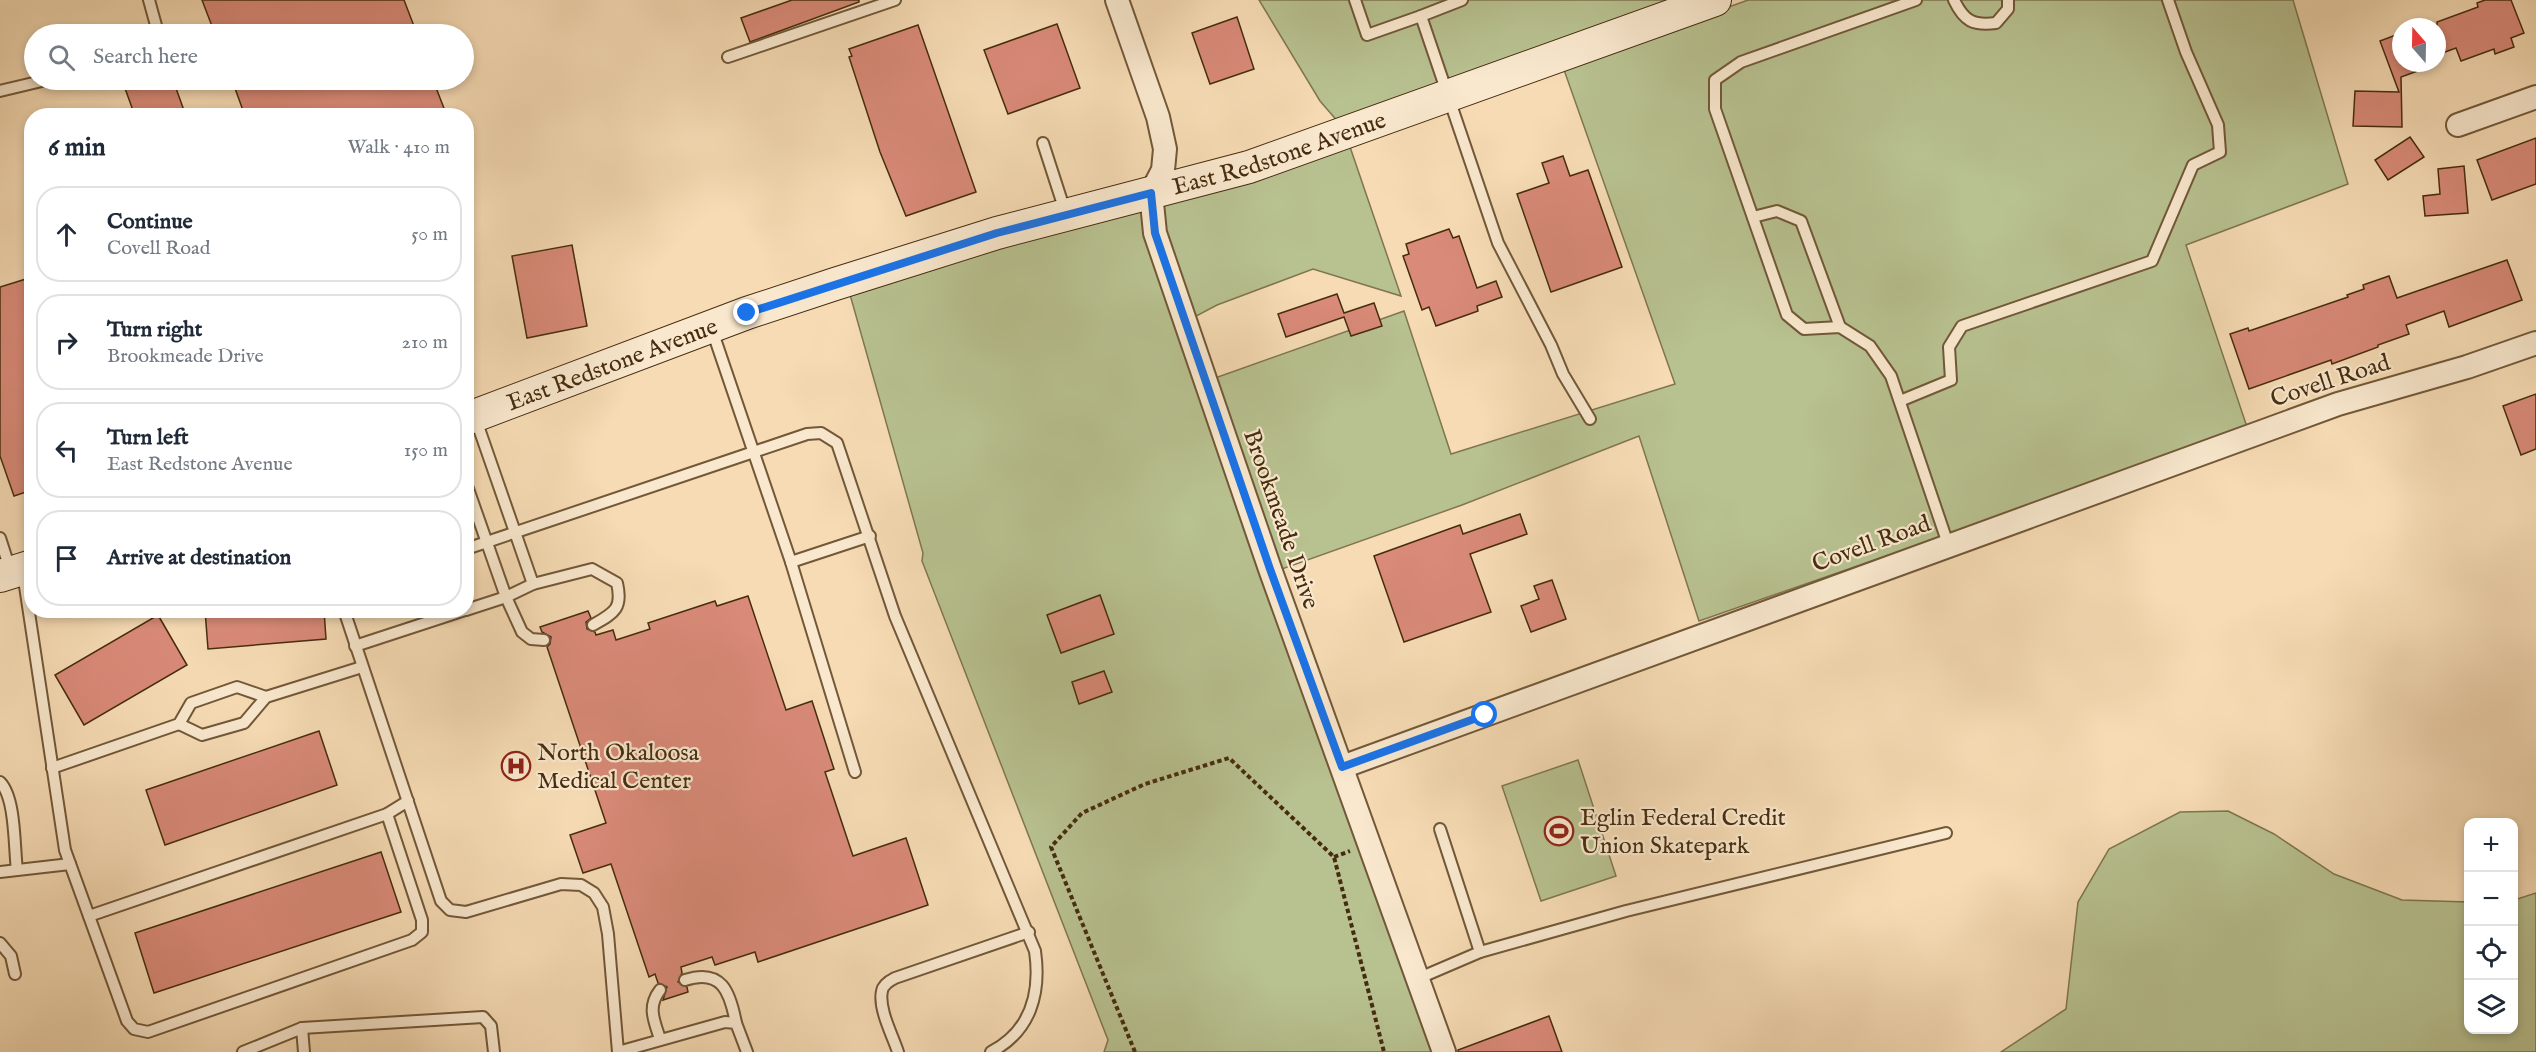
<!DOCTYPE html>
<meta charset="utf-8">
<style>
:root{--surface:#fff;--page:#f6f6f7;--text:#1f2937;--muted:#747a83;--line:#e0e1e3}
body{margin:0;font-family:"IM FELL English",serif;background:var(--page);color:var(--text)}
.controls{position:absolute;right:18px;bottom:18px;display:grid;overflow:hidden;border-radius:12px;box-shadow:0 3px 9px #0003}
.controls button{width:54px;height:54px;display:grid;place-items:center;padding:0;border:0;border-bottom:2px solid var(--line);background:var(--surface);color:var(--text);font:30px sans-serif}
.compass{position:absolute;left:2392px;top:18px;width:54px;height:54px;border-radius:50%;background:var(--surface);box-shadow:0 3px 9px #0003;rotate:340deg}
.stop{position:absolute;width:18px;height:18px;margin:-14px;border:4px solid #1a73e8;border-radius:50%;background:#fff}
.stop.end{background:#1a73e8;border-color:#fff;box-shadow:0 2px 6px #0008}
.list{margin:0;padding:0;list-style:none}
h2{display:flex;justify-content:space-between;align-items:center;height:78px;margin:0;padding:0 24px;font-size:26px}
h2 small{font-size:20px;font-weight:400;color:var(--muted)}
.list li{display:grid;grid-template-columns:39px 1fr auto;gap:18px;align-items:center;box-sizing:border-box;height:96px;margin:0 12px 12px;padding:0 12px;border:2px solid var(--line);border-radius:24px}
.list b{display:block;font-size:22px;white-space:nowrap}
.list p{margin:0;font-size:20px;white-space:nowrap;color:var(--muted)}
.list em{font-size:20px;font-style:normal;color:var(--muted)}
.icon{flex:none;width:33px;height:33px;fill:none;stroke:currentColor;stroke-width:2;stroke-linecap:round;stroke-linejoin:round}
.map{position:relative;flex:none;width:2536px;height:1052px;overflow:hidden}
.search{position:absolute;background:var(--surface);box-shadow:0 3px 9px #0003;left:24px;top:24px;width:450px;height:66px;display:flex;align-items:center;gap:15px;box-sizing:border-box;padding:0 21px;border-radius:33px;color:var(--muted);font-size:22px}
.panel{position:absolute;background:var(--surface);box-shadow:0 3px 9px #0003;left:24px;top:108px;width:450px;height:510px;border-radius:24px}
.map>svg:first-child{display:block}
.green{fill:#b8c190;stroke:#7f7650;stroke-width:1.5}
.building{fill:#d98a78;stroke:#462c0f;stroke-width:1.5}
.lines{fill:none;stroke-linecap:round;stroke-linejoin:round}
.lane-casing{stroke:#725838;stroke-width:14}
.street-casing{stroke:#725838;stroke-width:26}
.secondary-casing{stroke:#462c0f;stroke-width:34}
.path{stroke:#462c0f;stroke-width:4;stroke-dasharray:4.5 3;stroke-linecap:butt}
.lane{stroke:#f9e8ce;stroke-width:10}
.street{stroke:#f9e8ce;stroke-width:22}
.secondary{stroke:#f9e8ce;stroke-width:32}
.route{stroke:#1a73e8;stroke-width:8}
.labels{text-anchor:middle;stroke-width:4.5;stroke-linejoin:round;paint-order:stroke}
.street-label{font-size:24px;fill:#462c0f;stroke:#f9e8ce}
.poi-label{font-size:24px;fill:#462c0f;stroke:#f9e8ce;text-anchor:start}
</style>
<div class="map">
<svg width="2536" height="1052" viewBox="0 0 2536 1052">
<rect width="100%" height="100%" fill="#f6dbb4"/>
<filter id="stains"><feTurbulence type="fractalNoise" baseFrequency=".00333" numOctaves="4"/><feColorMatrix values="0 0 0 0 .2 0 0 0 0 .09 0 0 0 0 .02 0 0 0 .5 -.17"/></filter>
<radialGradient id="worn" r=".72"><stop offset=".6" stop-color="#630" stop-opacity="0"/><stop offset="1" stop-color="#630" stop-opacity=".3"/></radialGradient>
<g class="green">
<polygon points="1259,0 1682,0 1340,124 1320,101"/>
<polygon points="1748,0 2293,0 2348,184 2186,245 2248,430 1699,621 1639,436 1462,505 1268,574 1433,1052 1104,1052 1108,1040 922,561 923,553 849,291 1349,144 1401,296 1313,269 1217,305 1181,324 1201,383 1404,311 1451,454 1675,384 1563,67"/>
<polygon points="1578,760 1616,876 1541,901 1502,786"/>
<polygon points="2228,811 2274,834 2334,874 2402,900 2468,902 2468,1030 2514,1030 2514,900 2536,893 2536,1052 2001,1052 2066,1009 2078,902 2109,849 2180,812"/>
</g>
<g class="building">
<polygon points="202,0 404,0 417,34 215,34"/>
<polygon points="792,0 859,0 859,2 750,42 741,18"/>
<polygon points="2485,0 2511,0 2524,33 2511,38 2514,47 2495,54 2494,49 2461,61 2456,48 2437,55 2437,22 2478,7 2477,3"/>
<polygon points="1237,17 1254,69 1210,84 1192,33"/>
<polygon points="1057,24 1080,88 1008,114 984,50"/>
<polygon points="918,25 976,192 906,216 880,152 849,57 852,56 849,49"/>
<polygon points="2401,33 2401,63 2434,65 2401,77 2402,127 2353,126 2355,91 2399,92 2380,41"/>
<polygon points="122,80 173,80 186,116 135,116"/>
<polygon points="232,80 433,80 447,116 245,116"/>
<polygon points="2410,137 2424,157 2388,180 2375,160"/>
<polygon points="2536,138 2536,184 2492,200 2477,160"/>
<polygon points="1563,156 1570,176 1588,170 1622,267 1551,292 1517,194 1549,183 1542,163"/>
<polygon points="2464,166 2468,213 2425,216 2423,196 2440,194 2438,169"/>
<polygon points="1449,229 1453,238 1459,236 1477,288 1496,281 1502,297 1477,306 1478,311 1436,326 1429,307 1422,310 1403,256 1409,254 1406,244"/>
<polygon points="572,245 587,326 527,338 512,256"/>
<polygon points="2507,260 2522,300 2449,327 2444,311 2406,325 2409,334 2378,345 2378,347 2332,364 2331,360 2249,389 2230,334 2248,328 2249,331 2348,297 2347,295 2364,289 2363,285 2389,276 2397,298"/>
<polygon points="26,279 32,292 32,490 14,496 0,456 0,287"/>
<polygon points="1337,294 1344,313 1374,303 1382,326 1351,336 1344,317 1286,337 1278,314"/>
<polygon points="2536,394 2536,449 2521,455 2503,406"/>
<polygon points="1520,514 1527,534 1470,554 1491,612 1404,642 1374,556 1460,525 1463,534"/>
<polygon points="1552,580 1566,619 1531,632 1521,606 1539,599 1534,586"/>
<polygon points="1100,595 1114,634 1061,653 1047,615"/>
<polygon points="748,596 786,710 812,701 834,769 825,772 853,856 906,838 928,905 758,962 755,952 715,965 712,957 681,967 682,973 678,982 687,987 688,992 663,1000 667,987 658,983 655,974 649,977 611,864 583,873 570,835 606,823 547,647 550,644 551,637 542,632 540,627 588,611 591,618 586,622 587,629 595,632 596,635 613,630 616,640 650,629 648,623 715,601 717,606"/>
<polygon points="205,610 324,610 326,639 208,649"/>
<polygon points="158,615 187,665 84,725 55,675"/>
<polygon points="1104,671 1112,692 1079,704 1072,682"/>
<polygon points="319,731 337,785 165,845 146,790"/>
<polygon points="381,852 401,912 154,993 135,933"/>
<polygon points="1549,1016 1562,1052 1458,1052 1458,1050"/>
</g>
<g class="lines">
<g class="lane-casing">
<g id="lane">
<polyline points="1355,0 1367,35 1421,16"/>
<polyline points="1462,0 1421,16 1498,243 1551,345 1563,374 1590,419"/>
<polyline points="1916,0 1741,62 1715,80 1715,109 1787,315 1804,329 1840,327 1870,346 1891,376 1948,544"/>
<path d="M 1954,0 C 1964,21 1973,26 1996,23 L 2008,9 L 2008,0"/>
<polyline points="148,34 157,29 149,0"/>
<polyline points="728,57 895,0"/>
<polyline points="0,91 46,80"/>
<polyline points="1043,143 1066,214"/>
<polyline points="1753,217 1777,211 1801,221 1840,327"/>
<polyline points="712,330 791,562 855,772"/>
<polyline points="1900,401 1951,380 1949,347 1962,326 2152,261 2193,165 2220,152 2218,125 2186,52 2168,0"/>
<polyline points="475,417 533,584"/>
<polyline points="466,483 506,597 522,632 531,639 544,640"/>
<polyline points="0,538 10,569"/>
<path d="M 466,549 L 807,434 L 821,433 L 837,443 L 895,616 L 1035,951 C 1041,993 1031,1031 991,1052"/>
<polyline points="791,562 870,536"/>
<polyline points="23,573 65,850 127,1021 134,1029 148,1032 412,940 422,932 422,920 387,814 408,801"/>
<polyline points="344,610 441,901 450,910 466,912 561,884 581,885 594,893 603,907 608,934 618,1052"/>
<path d="M 466,610 L 506,597 L 533,584 L 592,569 L 617,583 C 623,609 614,613 593,625"/>
<polyline points="355,646 465,610"/>
<polyline points="179,724 202,735 244,723 266,697 362,667"/>
<polyline points="52,768 179,724 191,703 237,687 266,697"/>
<path d="M 0,782 C 16,798 14,848 17,870"/>
<polyline points="1440,829 1480,952"/>
<polyline points="0,872 70,864"/>
<polyline points="89,916 387,814"/>
<polyline points="0,943 11,956 15,974"/>
<polyline points="1417,979 1480,952 1626,911 1946,833"/>
<path d="M 685,980 C 722,968 730,992 736,1023"/>
<path d="M 660,990 C 647,1007 654,1020 660,1039"/>
<polyline points="302,1028 483,1017 491,1026 494,1052"/>
<polyline points="243,1052 302,1028 304,1052"/>
<polyline points="618,1052 725,1022 736,1023 747,1052"/>
<path d="M 898,1052 C 893,1036 878,1009 882,991 C 883,985 889,981 895,978 L 1029,932"/>
</g>
</g>
<g class="street-casing">
<g id="street">
<polyline points="1117,0 1158,117 1165,149 1163,170 1151,193 1155,233 1270,569 1444,1052"/>
<polyline points="2458,125 2536,97"/>
<polyline points="1342,767 2338,404 2467,367 2536,343"/>
</g>
</g>
<g class="secondary-casing">
<g id="secondary">
<path id="s1" d="M 466,419 L 747,313 L 835,284 L 997,233 L 1249,167 L 1715,0"/>
<polyline points="0,576 32,566"/>
</g>
</g>
<g class="path">
<polyline points="1334,857 1350,851"/>
<polyline points="1135,1052 1051,847 1082,813 1145,784 1229,758 1334,857 1384,1052"/>
</g>
<use href="#lane" class="lane"/>
<use href="#street" class="street"/>
<use href="#secondary" class="secondary"/>
</g>
<g class="lines">
<polyline class="route" points="747,313 997,233 1151,193 1155,233 1270,569 1342,767 1485,715"/>
</g>
<defs>
<g id="hospital-ring" transform="scale(1.5)"><circle r="9.5" fill="#f9e8ce" stroke="#8f2418" stroke-width="1.5"/><path d="M-5-5h3v3.5h4V-5h3V5h-3V1.5h-4V5h-3Z" fill="#8f2418"/></g>
<g id="stadium-ring" transform="scale(1.5)"><circle r="9.5" fill="#f9e8ce" stroke="#8f2418" stroke-width="1.5"/><path d="M0-5a6.5 5 0 1 0 0 10a6.5 5 0 1 0 0-10ZM-3.5-1.8h7v3.6h-7Z" fill="#8f2418"/></g>
</defs>
<g fill-rule="evenodd">
<use href="#hospital-ring" x="516" y="766"/>
<use href="#stadium-ring" x="1559" y="831"/>
</g>
<g class="labels">
<g class="street-label">
<text dy="8" stroke="none"><textPath href="#s1" startOffset="856">East Redstone Avenue</textPath></text>
<text dy="8" stroke="none"><textPath href="#s1" startOffset="156">East Redstone Avenue</textPath></text>
<text transform="translate(2330 380) rotate(-18)" y="8">Covell Road</text>
<text transform="translate(1282 519) rotate(71)" y="8">Brookmeade Drive</text>
<text transform="translate(1871 543) rotate(-20)" y="8">Covell Road</text>
</g>
<g class="poi-label">
<text x="537" y="760">North Okaloosa<tspan x="537" dy="28">Medical Center</tspan></text>
<text x="1580" y="825">Eglin Federal Credit<tspan x="1580" dy="28">Union Skatepark</tspan></text>
</g>
</g>
<rect width="100%" height="100%" filter="url(#stains)"/>
<rect width="100%" height="100%" fill="url(#worn)"/>
</svg>
<div class="controls">
<button>+</button>
<button>−</button>
<button><svg class="icon" aria-label="locate" viewBox="0 0 24 24"><circle cx="12" cy="12" r="6"/><path d="M12 2v4M12 18v4M2 12h4M18 12h4"/></svg></button>
<button><svg class="icon" aria-label="layers" viewBox="0 0 24 24"><path d="M12 4l9 5-9 5-9-5zM3 14l9 5 9-5"/></svg></button>
</div>
<svg class="compass" viewBox="-18 -18 36 36"><path d="M0-13l5 13h-10z" fill="#e53935"/><path d="M0 13l5-13h-10z" fill="#747a83"/></svg>
<div class="stop" style="left:1485px;top:715px"></div>
<div class="stop end" style="left:747px;top:313px"></div>
<div class="search"><svg class="icon" aria-label="search" viewBox="0 0 24 24"><circle cx="10" cy="10" r="6"/><path d="M15 15l6 6"/></svg>Search here</div>
<section class="panel">
<h2>6 min<small>Walk · 410 m</small></h2>
<ul class="list">
<li><svg class="icon" aria-label="ahead" viewBox="0 0 24 24"><path d="M12 20V5M6 11l6-6 6 6"/></svg><div><b>Continue</b><p>Covell Road</p></div><em>50 m</em></li>
<li><svg class="icon" aria-label="right" viewBox="0 0 24 24"><path d="M7 20v-9h11M14 6l5 5-5 5"/></svg><div><b>Turn right</b><p>Brookmeade Drive</p></div><em>210 m</em></li>
<li><svg class="icon" aria-label="left" viewBox="0 0 24 24"><path d="M17 20v-9H6M10 6l-5 5 5 5"/></svg><div><b>Turn left</b><p>East Redstone Avenue</p></div><em>150 m</em></li>
<li><svg class="icon" aria-label="arrive" viewBox="0 0 24 24"><path d="M6 21V4h12l-3 4 3 4H6"/></svg><div><b>Arrive at destination</b></div></li>
</ul>
</section>
</div>
